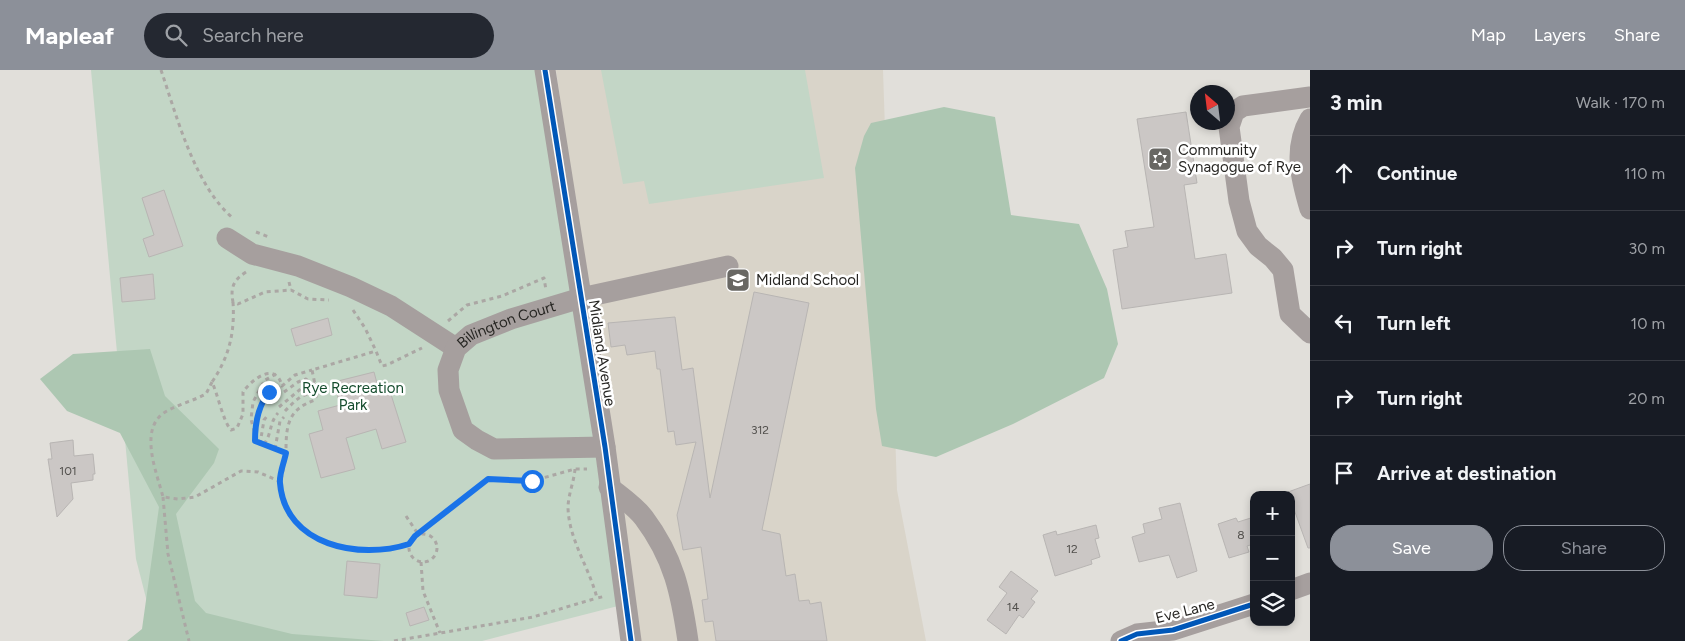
<!DOCTYPE html>
<meta charset="utf-8">
<style>
:root{--surface:#171b24;--page:#242831;--text:#f1f3f6;--muted:#9ea1a6;--line:#363941;--accent:#8c9099}
body{margin:0;font-family:Figtree,sans-serif;background:var(--page);color:var(--text)}
.controls{position:absolute;right:15px;bottom:15px;display:grid;overflow:hidden;border-radius:10px;box-shadow:0 2px 8px #0003}
.controls button{width:45px;height:45px;display:grid;place-items:center;padding:0;border:0;border-bottom:1px solid var(--line);background:var(--surface);color:var(--text);font:25px sans-serif}
.compass{position:absolute;left:1190px;top:15px;width:45px;height:45px;border-radius:50%;background:var(--surface);box-shadow:0 2px 8px #0003;rotate:332deg}
.stop{position:absolute;width:15px;height:15px;margin:-11px;border:4px solid #1a73e8;border-radius:50%;background:#fff}
.stop.end{background:#1a73e8;border-color:#fff;box-shadow:0 1px 5px #0008}
.list{margin:0;padding:0;list-style:none}
h2{display:flex;justify-content:space-between;align-items:center;height:65px;margin:0;padding:0 20px;font-size:21px}
h2 small{font-size:16px;font-weight:400;color:var(--muted)}
.list li{display:grid;grid-template-columns:32px 1fr auto;gap:15px;align-items:center;box-sizing:border-box;height:75px;padding:0 20px;border-top:1px solid var(--line)}
.list b{display:block;font-size:19px;white-space:nowrap}
.list em{font-size:16px;font-style:normal;color:var(--muted)}
.actions{display:flex;gap:10px;padding:15px 20px}
.actions a{flex:1;padding:11px 0;border:1px solid var(--accent);border-radius:20px;text-align:center;font-size:18px;color:var(--accent)}
.actions .main{background:var(--accent);color:#fff}
.icon{flex:none;width:28px;height:28px;fill:none;stroke:currentColor;stroke-width:2;stroke-linecap:round;stroke-linejoin:round}
.map{position:relative;flex:none;width:1310px;height:571px;overflow:hidden}
header{display:flex;align-items:center;gap:30px;box-sizing:border-box;height:70px;padding:0 25px;background:var(--accent);color:#fff}
header strong{font-size:24px}
nav{display:flex;gap:28px;margin-inline-start:auto;font-size:18px}
.search{width:350px;height:45px;background:var(--page);display:flex;align-items:center;gap:12px;box-sizing:border-box;padding:0 18px;border-radius:28px;color:var(--muted);font-size:19px}
main{display:flex}
aside{flex:1;background:var(--surface)}
.map>svg:first-child{display:block}
.built{fill:#d9d4c9}
.green{fill:#c3d6c6}
.forest{fill:#adc7b2}
.building{fill:#cbc7c5;stroke:#b8b5b3}
.lines{fill:none;stroke-linecap:round;stroke-linejoin:round}
.path{stroke:#aba7a4;stroke-width:3;stroke-dasharray:4 4;stroke-linecap:butt}
.minor{stroke:#a69f9e;stroke-width:21}
.cycleway-casing{stroke:#fff;stroke-width:8}
.cycleway{stroke:#0057b8;stroke-width:5}
.route{stroke:#1a73e8;stroke-width:6}
.labels{text-anchor:middle;stroke-width:5;stroke-linejoin:round;paint-order:stroke}
.number-label{font-size:12px;fill:#52504d}
.poi-label{font-size:15px;fill:#272623;stroke:#fff;text-anchor:start}
.street-label{font-size:15px;fill:#272623;stroke:#fff}
.park-label{font-size:15px;fill:#144c2d;stroke:#fff}
</style>
<header>
<strong>Mapleaf</strong>
<div class="search"><svg class="icon" aria-label="search" viewBox="0 0 24 24"><circle cx="10" cy="10" r="6"/><path d="M15 15l6 6"/></svg>Search here</div>
<nav><a>Map</a><a>Layers</a><a>Share</a></nav>
</header>
<main>
<div class="map">
<svg width="1310" height="571" viewBox="0 0 1310 571">
<rect width="100%" height="100%" fill="#e1dfda"/>
<polygon class="built" points="556,0 883,0 897,420 926,571 638,571"/>
<g class="green">
<polygon points="91,0 539,0 618,536 482,571 157,571 136,489"/>
<polygon points="601,0 805,0 824,108 649,134 644,111 623,114"/>
</g>
<g class="forest">
<polygon points="944,37 995,47 1011,145 1079,154 1107,219 1118,274 1104,308 1013,354 936,387 882,376 876,339 855,98 864,66 871,53"/>
<polygon points="150,279 165,326 219,379 214,393 176,444 195,531 206,543 292,564 384,571 127,571 142,559 159,437 120,363 67,341 40,309 73,284"/>
</g>
<g class="building">
<polygon points="1186,42 1197,113 1184,115 1195,189 1226,184 1232,223 1122,239 1113,180 1128,177 1125,161 1154,157 1137,49"/>
<polygon points="164,120 183,176 149,187 143,169 154,165 142,128"/>
<polygon points="153,204 155,229 122,232 120,208"/>
<polygon points="754,222 809,233 762,460 780,464 786,506 795,504 799,531 809,530 810,534 821,532 827,571 716,571 713,551 705,552 702,530 708,529 701,477 683,480 677,445 696,372 676,375 674,361 668,362 660,299 657,299 655,281 627,285 625,275 611,277 608,253 675,247 682,300 693,298 710,428"/>
<polygon points="328,248 332,265 296,276 291,259"/>
<polygon points="374,302 378,317 388,315 406,372 382,379 376,359 346,368 355,399 321,408 309,364 323,360 318,341 340,335 334,312"/>
<polygon points="73,370 74,386 93,384 95,404 93,404 93,410 71,413 73,429 57,447 48,389 52,389 50,373"/>
<polygon points="1310,414 1310,478 1308,478 1291,431 1291,425 1288,422"/>
<polygon points="1180,433 1197,501 1177,508 1169,485 1139,492 1132,467 1145,463 1143,454 1162,449 1159,438"/>
<polygon points="1254,447 1254,474 1247,476 1249,482 1229,488 1218,454 1236,448 1238,452"/>
<polygon points="1096,455 1099,468 1095,469 1100,487 1091,490 1092,494 1055,506 1043,465 1056,461 1057,465"/>
<polygon points="347,491 380,494 377,528 344,525"/>
<polygon points="1011,501 1038,521 1031,529 1035,532 1023,548 1019,545 1006,564 987,550 1007,523 999,517"/>
<polygon points="424,537 429,550 410,556 406,543"/>
</g>
<g class="lines">
<g class="path">
<path d="M 161,0 C 177,47 195,117 234,149"/>
<polyline points="256,162 269,167"/>
<path d="M 246,202 C 234,210 230,217 233,232 L 238,234 L 265,222 L 291,220 L 308,229 L 329,230"/>
<polyline points="289,212 291,220"/>
<path d="M 233,232 C 235,263 229,287 212,312 C 218,325 223,351 231,360 L 237,358 L 243,344 L 243,322 C 252,309 276,291 282,316 L 295,305 L 312,300"/>
<polyline points="353,240 365,258 376,281"/>
<polyline points="448,251 467,235 502,226 544,208 546,220"/>
<polyline points="276,304 265,310 253,332 251,349 257,373 286,383"/>
<path d="M 212,312 L 206,324 C 193,331 179,334 167,341 C 137,357 157,403 163,427 L 178,429 L 195,427 L 241,401 L 258,402 L 279,411"/>
<polyline points="284,322 298,312 306,309 311,314"/>
<polyline points="279,337 303,317 315,313"/>
<path d="M 285,341 C 294,332 303,321 317,324"/>
<path d="M 256,360 C 258,340 262,325 282,316"/>
<polyline points="260,374 264,350 268,345"/>
<path d="M 264,374 C 272,364 269,353 278,343"/>
<polyline points="275,379 280,351 284,347"/>
<path d="M 575,399 C 574,412 568,425 568,438 C 569,470 589,497 597,528 L 606,526"/>
<polyline points="163,427 168,484 189,571"/>
<polyline points="406,446 418,464 488,409 532,411 575,399 587,399"/>
<circle cx="423" cy="478" r="14"/>
<path d="M 409,474 C 365,488 299,480 282,429 C 277,411 286,398 286,380 C 286,354 289,339 315,330 L 317,324 L 312,300 L 376,281 L 382,296 L 387,295 L 422,278"/>
<polyline points="421,492 423,521 440,563"/>
<polyline points="394,571 533,547 597,528"/>
</g>
<g class="minor">
<polyline points="545,0 605,377 631,571"/>
<polyline points="1310,27 1243,36 1234,42 1229,57 1239,131 1247,161 1258,176 1273,188 1283,200 1290,244 1310,263"/>
<path d="M 1310,49 C 1293,78 1301,109 1310,139"/>
<polyline points="227,168 252,184 298,196 351,217 391,236 456,278"/>
<path id="s1" d="M 605,377 L 494,379 L 477,370 L 463,360 L 449,320 L 448,300 L 456,278 L 471,265 L 511,249 L 581,228 L 728,196"/>
<path d="M 609,417 C 620,426 635,436 644,448 C 674,488 681,523 688,571"/>
<polyline points="1291,520 1310,513"/>
<polyline points="1121,571 1137,564 1173,560 1254,534"/>
</g>
<g class="cycleway-casing">
<g id="cycleway">
<polyline points="545,0 605,377 631,571"/>
<polyline points="1121,571 1137,564 1173,560 1254,534"/>
</g>
</g>
<use href="#cycleway" class="cycleway"/>
</g>
<g class="lines">
<path class="route" d="M 269,322 C 258,336 255,353 255,371 L 286,383 C 284,393 279,404 280,413 C 285,476 360,490 409,474 L 415,466 L 488,409 L 532,411"/>
</g>
<defs>
<g id="synagogue-square" transform="scale(1.25)"><rect x="-9" y="-9" width="18" height="18" rx="4" fill="#686763" stroke="#fff"/><path d="M0-6.5L5.6 3.2H-5.6ZM0 6.5L5.6-3.2H-5.6Z" fill="#fff"/></g>
<g id="school-square" transform="scale(1.25)"><rect x="-9" y="-9" width="18" height="18" rx="4" fill="#686763" stroke="#fff"/><path d="M0-5L7-2L0 1L-7-2ZM-4 1L0 2.5L4 1V4Q0 6-4 4Z" fill="#fff"/></g>
</defs>
<g fill-rule="evenodd">
<use href="#synagogue-square" x="1160" y="89"/>
<use href="#school-square" x="738" y="210"/>
</g>
<g class="labels">
<g class="number-label">
<text x="760" y="364">312</text>
<text x="68" y="405">101</text>
<text x="1241" y="469">8</text>
<text x="1072" y="483">12</text>
<text x="1013" y="541">14</text>
</g>
<g class="poi-label">
<text x="1178" y="85">Community<tspan x="1178" dy="17">Synagogue of Rye</tspan></text>
<text x="756" y="215">Midland School</text>
</g>
<g class="street-label">
<text dy="5" stroke="none"><textPath href="#s1" startOffset="290">Billington Court</textPath></text>
<text transform="translate(602 283) rotate(81)" y="5">Midland Avenue</text>
<text transform="translate(1185 541) rotate(-14)" y="5">Eve Lane</text>
</g>
<g class="park-label">
<text x="353" y="323">Rye Recreation<tspan x="353" dy="17">Park</tspan></text>
</g>
</g>
</svg>
<div class="controls">
<button>+</button>
<button>−</button>
<button><svg class="icon" aria-label="layers" viewBox="0 0 24 24"><path d="M12 4l9 5-9 5-9-5zM3 14l9 5 9-5"/></svg></button>
</div>
<svg class="compass" viewBox="-18 -18 36 36"><path d="M0-13l5 13h-10z" fill="#e53935"/><path d="M0 13l5-13h-10z" fill="#9ea1a6"/></svg>
<div class="stop" style="left:532px;top:411px"></div>
<div class="stop end" style="left:269px;top:322px"></div>
</div>
<aside>
<h2>3 min<small>Walk · 170 m</small></h2>
<ul class="list">
<li><svg class="icon" aria-label="ahead" viewBox="0 0 24 24"><path d="M12 20V5M6 11l6-6 6 6"/></svg><div><b>Continue</b></div><em>110 m</em></li>
<li><svg class="icon" aria-label="right" viewBox="0 0 24 24"><path d="M7 20v-9h11M14 6l5 5-5 5"/></svg><div><b>Turn right</b></div><em>30 m</em></li>
<li><svg class="icon" aria-label="left" viewBox="0 0 24 24"><path d="M17 20v-9H6M10 6l-5 5 5 5"/></svg><div><b>Turn left</b></div><em>10 m</em></li>
<li><svg class="icon" aria-label="right" viewBox="0 0 24 24"><path d="M7 20v-9h11M14 6l5 5-5 5"/></svg><div><b>Turn right</b></div><em>20 m</em></li>
<li><svg class="icon" aria-label="arrive" viewBox="0 0 24 24"><path d="M6 21V4h12l-3 4 3 4H6"/></svg><div><b>Arrive at destination</b></div></li>
</ul>
<div class="actions"><a class="main">Save</a><a>Share</a></div>
</aside>
</main>
